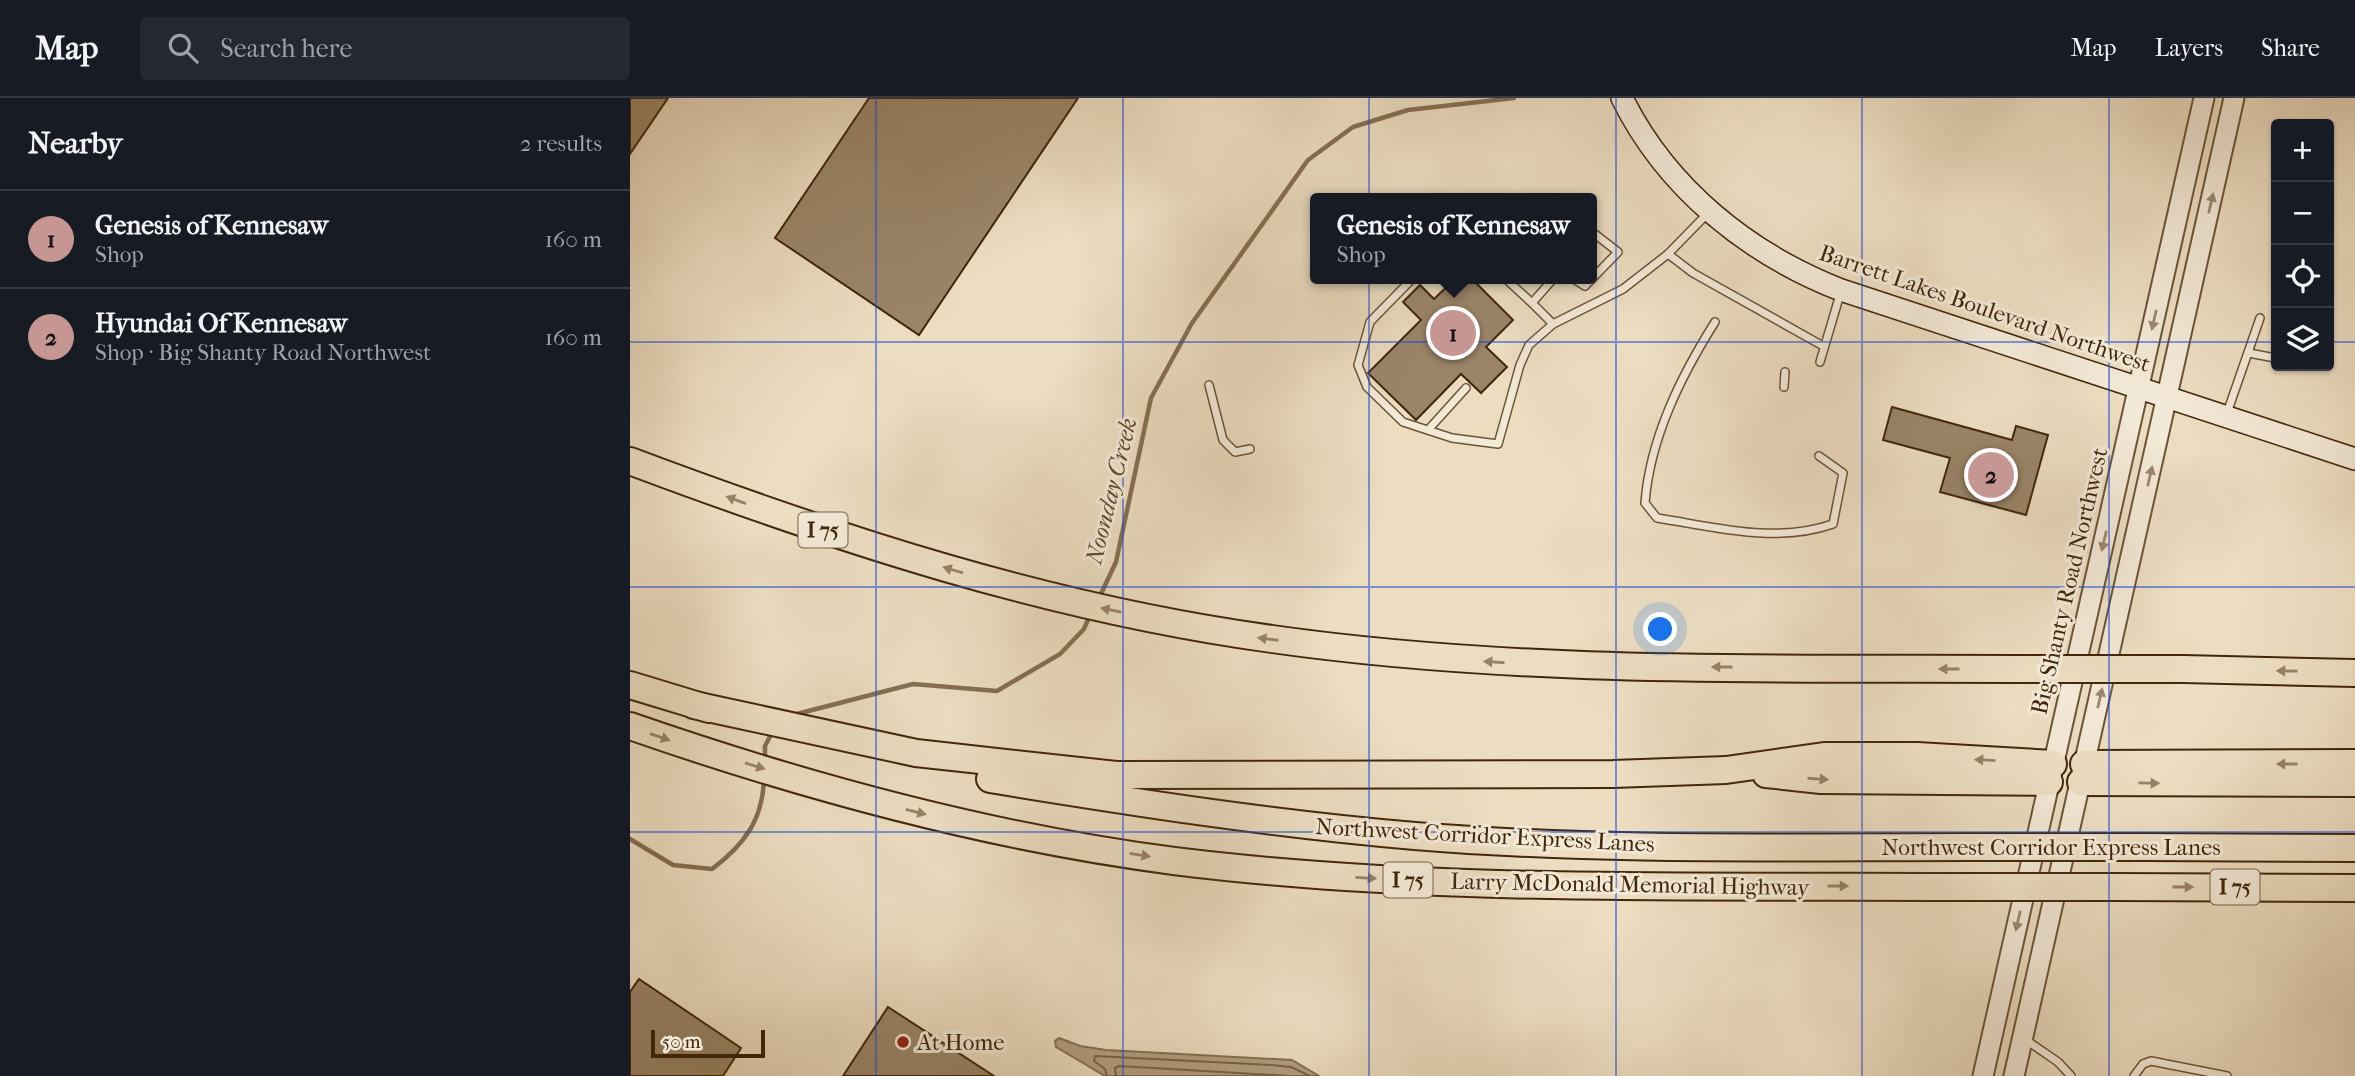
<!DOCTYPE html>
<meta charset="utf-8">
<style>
:root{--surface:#171b24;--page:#242831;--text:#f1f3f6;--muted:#9ea1a6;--line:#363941;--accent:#c59692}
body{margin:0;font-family:"IM FELL French Canon",serif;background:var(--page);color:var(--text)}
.controls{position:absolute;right:21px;top:21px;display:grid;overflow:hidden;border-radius:7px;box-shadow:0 2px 5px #0004}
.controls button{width:63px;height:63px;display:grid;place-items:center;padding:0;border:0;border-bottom:2px solid var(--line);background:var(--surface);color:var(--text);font:35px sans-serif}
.scale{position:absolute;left:21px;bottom:18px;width:114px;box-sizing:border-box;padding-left:7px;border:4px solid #412609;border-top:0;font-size:19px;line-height:24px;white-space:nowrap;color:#412609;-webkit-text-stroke:5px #f3e9d7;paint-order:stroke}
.you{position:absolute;left:1031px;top:532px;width:24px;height:24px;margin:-18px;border:5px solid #fff;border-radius:50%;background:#1a73e8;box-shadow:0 0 0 10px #1a73e833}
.badge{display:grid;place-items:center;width:46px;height:46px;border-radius:50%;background:var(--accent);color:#111;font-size:23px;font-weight:700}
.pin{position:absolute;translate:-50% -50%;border:4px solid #fff;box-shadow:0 2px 7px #0006}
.popup{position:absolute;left:680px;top:95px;width:287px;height:91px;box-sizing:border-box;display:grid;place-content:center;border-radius:7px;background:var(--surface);filter:drop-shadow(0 2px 5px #0005);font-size:23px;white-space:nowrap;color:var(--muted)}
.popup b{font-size:26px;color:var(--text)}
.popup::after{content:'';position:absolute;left:50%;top:100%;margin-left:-14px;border:14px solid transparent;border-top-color:var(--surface)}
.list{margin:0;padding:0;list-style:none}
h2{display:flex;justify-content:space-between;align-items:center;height:91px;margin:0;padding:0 28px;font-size:30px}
h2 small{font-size:23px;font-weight:400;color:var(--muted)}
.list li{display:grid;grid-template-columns:46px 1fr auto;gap:21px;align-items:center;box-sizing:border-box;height:98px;padding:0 28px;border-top:2px solid var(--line)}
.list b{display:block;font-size:26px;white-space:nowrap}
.list p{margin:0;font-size:23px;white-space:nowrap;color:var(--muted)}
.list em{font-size:23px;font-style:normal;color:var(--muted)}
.icon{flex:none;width:38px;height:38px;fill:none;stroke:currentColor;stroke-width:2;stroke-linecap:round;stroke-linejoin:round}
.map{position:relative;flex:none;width:1725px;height:978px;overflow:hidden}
header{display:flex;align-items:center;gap:42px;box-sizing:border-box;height:98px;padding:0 35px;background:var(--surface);border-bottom:2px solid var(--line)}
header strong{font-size:33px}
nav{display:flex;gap:38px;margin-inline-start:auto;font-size:24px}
.search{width:490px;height:63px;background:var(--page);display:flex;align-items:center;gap:18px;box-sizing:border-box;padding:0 24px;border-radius:7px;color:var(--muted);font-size:26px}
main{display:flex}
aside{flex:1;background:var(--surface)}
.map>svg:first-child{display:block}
.water{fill:#b29f82;stroke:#856f52;stroke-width:2}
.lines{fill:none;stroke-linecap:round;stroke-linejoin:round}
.shore{stroke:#7a6246;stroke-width:2}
.stream{stroke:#856f52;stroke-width:4.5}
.building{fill:#9a8569;stroke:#412609;stroke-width:2}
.service-casing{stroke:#6c5437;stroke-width:10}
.tertiary-casing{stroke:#6c5437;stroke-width:23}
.secondary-casing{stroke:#412609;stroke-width:24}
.motorway-casing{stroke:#412609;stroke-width:30}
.service{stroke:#f3e9d7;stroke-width:7}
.tertiary{stroke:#f3e9d7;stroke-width:19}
.secondary{stroke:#f3e9d7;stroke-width:21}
.motorway{stroke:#ecddc1;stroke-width:26}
.motorway-bridge-casing{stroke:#412609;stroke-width:30;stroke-linecap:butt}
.motorway-bridge{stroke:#ecddc1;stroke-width:26}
.oneway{fill:#9a8870}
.oneway2{fill:#968265}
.grid{fill:none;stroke:#1d4ed8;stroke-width:2;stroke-opacity:0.55}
.poi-dot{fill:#8f2418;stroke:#f3e9d7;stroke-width:2.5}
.labels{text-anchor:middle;stroke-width:6;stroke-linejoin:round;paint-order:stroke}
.shield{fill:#f3e9d7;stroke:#766047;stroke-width:2}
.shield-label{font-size:21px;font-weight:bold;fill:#412609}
.street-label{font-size:23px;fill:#412609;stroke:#f3e9d7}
.poi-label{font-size:23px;fill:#412609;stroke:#f3e9d7;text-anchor:start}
.water-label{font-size:24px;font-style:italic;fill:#634a2d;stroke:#f3e9d7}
</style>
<header>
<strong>Map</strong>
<div class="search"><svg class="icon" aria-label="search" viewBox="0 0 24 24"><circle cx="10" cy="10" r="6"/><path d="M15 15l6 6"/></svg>Search here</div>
<nav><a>Map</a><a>Layers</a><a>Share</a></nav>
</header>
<main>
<aside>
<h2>Nearby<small>2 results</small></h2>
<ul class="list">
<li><span class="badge">1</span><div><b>Genesis of Kennesaw</b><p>Shop</p></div><em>160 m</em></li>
<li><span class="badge">2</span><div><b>Hyundai Of Kennesaw</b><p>Shop · Big Shanty Road Northwest</p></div><em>160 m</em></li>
</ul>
</aside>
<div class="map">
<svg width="1725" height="978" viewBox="0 0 1725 978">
<rect width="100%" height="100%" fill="#ecddc1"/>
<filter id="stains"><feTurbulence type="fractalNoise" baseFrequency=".00286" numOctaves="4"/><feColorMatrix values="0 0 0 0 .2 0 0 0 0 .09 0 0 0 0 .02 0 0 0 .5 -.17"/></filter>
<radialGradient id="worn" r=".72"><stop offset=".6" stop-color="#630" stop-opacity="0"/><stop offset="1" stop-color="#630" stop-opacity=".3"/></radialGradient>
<polygon class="water" points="429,940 450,948 476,952 662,962 689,978 475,978 426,949 425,943"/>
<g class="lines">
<g class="shore">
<polyline points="477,978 475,971 464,963 465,958 641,967 661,969 680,978"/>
<polyline points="486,978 485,970 489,968 660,978"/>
</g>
<g class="stream">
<polyline points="469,500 486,464 521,300 562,225 678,62 723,29 778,12 884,0"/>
<polyline points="163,617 283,586 367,593 430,556 454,531 460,517"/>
<polyline points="135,661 135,648 143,633"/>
<path d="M 0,741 L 43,767 L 82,771 C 114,747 133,722 134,680"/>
</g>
</g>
<g class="building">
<polygon points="0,0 38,0 0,56"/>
<polygon points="239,0 448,0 289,237 145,140"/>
<polygon points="825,181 842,181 883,222 856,249 877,269 851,295 831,276 786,322 738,275 791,222 773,204 790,187 804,201"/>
<polygon points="1262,309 1382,342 1386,328 1418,337 1396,417 1310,394 1320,360 1253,342"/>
<polygon points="9,881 111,950 93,978 0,978 0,894"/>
<polygon points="258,909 364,978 213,978"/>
</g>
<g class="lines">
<g class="service-casing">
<g id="service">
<polyline points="1079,114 1038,156 1063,175 1193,248"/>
<polyline points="782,181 740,224 728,267 737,289 773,324 822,340 868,346 890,267 899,247 923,226 993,191 1038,156"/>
<polyline points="876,181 902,205"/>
<polyline points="923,181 902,205 923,226"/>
<polyline points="944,181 955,188 988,154 961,133"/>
<path d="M 1085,224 C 1051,278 1020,340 1015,405 L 1027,420 C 1086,429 1145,446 1203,426 L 1213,375 L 1189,358"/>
<polyline points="1619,255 1645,260"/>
<polyline points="1190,264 1211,193"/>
<polyline points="579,287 593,342 605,354 620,351"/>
<polyline points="1154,289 1155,274"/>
<polyline points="1597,315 1630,220"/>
<polyline points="798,332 836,290"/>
<polyline points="1396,942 1428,964 1441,978"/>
<polyline points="1504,978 1513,966 1521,963 1597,978"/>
</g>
</g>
<g class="tertiary-casing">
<g id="tertiary">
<polyline points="1353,978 1574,0"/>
<polyline points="1384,978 1604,0"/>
</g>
</g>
<g class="secondary-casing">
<path id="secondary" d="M 992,0 C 1037,91 1119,156 1211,192 L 1725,361"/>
</g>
<g class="motorway-casing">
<g id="motorway">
<path d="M 0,363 C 208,441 421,511 642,541 C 889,576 1139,570 1387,571"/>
<polyline points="1553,571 1725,575"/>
<polyline points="0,587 79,611"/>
<polyline points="64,607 286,655 486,677 983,676 1096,672 1194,658 1287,658 1423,666"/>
<path d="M 0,628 C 176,689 358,739 544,763 C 809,796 1077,787 1343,789"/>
<polyline points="1454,666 1725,665"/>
<polyline points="1136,676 1191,682 1419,684"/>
<path d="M 360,681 C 501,704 643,726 785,738 C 968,753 1153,749 1336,749"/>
<polyline points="1451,684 1725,685"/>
<polyline points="1516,749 1725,750"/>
<polyline points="1484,789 1725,790"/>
</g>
</g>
<use href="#service" class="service"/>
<use href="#tertiary" class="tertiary"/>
<use href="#secondary" class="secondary"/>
<use href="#motorway" class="motorway"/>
<g class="motorway-bridge-casing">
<g id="motorway-bridge">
<polyline points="1387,571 1553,571"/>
<polyline points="1336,749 1516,749"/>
<polyline points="1343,789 1484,789"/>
</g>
</g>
<use href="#motorway-bridge" class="motorway-bridge"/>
</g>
<defs><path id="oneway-solid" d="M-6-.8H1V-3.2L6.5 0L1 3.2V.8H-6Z" transform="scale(1.75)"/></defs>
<g class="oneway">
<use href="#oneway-solid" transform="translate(1581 105) rotate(-77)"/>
<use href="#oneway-solid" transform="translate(1524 222) rotate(103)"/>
<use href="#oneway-solid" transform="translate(1520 378) rotate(-77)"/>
<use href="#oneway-solid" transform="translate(1474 443) rotate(103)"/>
<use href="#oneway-solid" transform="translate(1470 600) rotate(-77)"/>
<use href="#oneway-solid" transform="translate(1388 823) rotate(103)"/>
</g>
<g class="oneway2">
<use href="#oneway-solid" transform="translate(106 402) rotate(-160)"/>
<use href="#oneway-solid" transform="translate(323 472) rotate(-164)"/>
<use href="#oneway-solid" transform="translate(481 512) rotate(-169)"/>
<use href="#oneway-solid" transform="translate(638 541) rotate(-172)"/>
<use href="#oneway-solid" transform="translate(864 564) rotate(-176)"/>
<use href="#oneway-solid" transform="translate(1092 569) rotate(-180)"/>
<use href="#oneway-solid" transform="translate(1319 571) rotate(-180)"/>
<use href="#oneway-solid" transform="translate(1657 573) rotate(-179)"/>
<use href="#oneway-solid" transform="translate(30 639) rotate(19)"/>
<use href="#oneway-solid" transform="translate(1355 662) rotate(-177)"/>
<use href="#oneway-solid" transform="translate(1657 666) rotate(180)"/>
<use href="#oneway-solid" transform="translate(125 668) rotate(17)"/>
<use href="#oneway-solid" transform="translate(1188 681) rotate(4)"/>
<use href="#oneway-solid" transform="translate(1519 685) rotate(1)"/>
<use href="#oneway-solid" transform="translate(286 714) rotate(14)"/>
<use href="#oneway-solid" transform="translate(510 757) rotate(9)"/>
<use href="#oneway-solid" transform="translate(736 780) rotate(3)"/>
<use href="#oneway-solid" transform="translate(1208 788)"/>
<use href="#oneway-solid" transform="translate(1553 789)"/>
</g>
<path class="grid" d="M 246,0 L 246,978M 493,0 L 493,978M 739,0 L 739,978M 986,0 L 986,978M 1232,0 L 1232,978M 1479,0 L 1479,978M 0,244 L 1646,244M 1699,244 L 1725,244M 0,489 L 1725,489M 0,734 L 1725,734"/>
<circle class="poi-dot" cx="273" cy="944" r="7"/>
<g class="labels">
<g class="shield">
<rect x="168.5" y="414.5" width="49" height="35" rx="5"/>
<rect x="753.5" y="764.5" width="49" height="35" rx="5"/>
<rect x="1580.5" y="771.5" width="49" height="35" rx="5"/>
</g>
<g class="shield-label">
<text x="193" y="439">I 75</text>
<text x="778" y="789">I 75</text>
<text x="1605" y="796">I 75</text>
</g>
<g class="street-label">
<text transform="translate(1355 210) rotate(19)" y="8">Barrett Lakes Boulevard Northwest</text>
<text transform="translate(1439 483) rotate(-77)" y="8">Big Shanty Road Northwest</text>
<text transform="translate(855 737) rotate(3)" y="8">Northwest Corridor Express Lanes</text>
<text x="1421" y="757">Northwest Corridor Express Lanes</text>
<text transform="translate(1000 786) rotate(1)" y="8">Larry McDonald Memorial Highway</text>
</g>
<g class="poi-label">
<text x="287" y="952">At Home</text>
</g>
<g class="water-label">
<text transform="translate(481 393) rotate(-76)" y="8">Noonday Creek</text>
</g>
</g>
<rect width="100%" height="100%" filter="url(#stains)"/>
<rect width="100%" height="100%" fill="url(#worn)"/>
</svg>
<div class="controls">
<button>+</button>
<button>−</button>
<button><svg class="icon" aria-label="locate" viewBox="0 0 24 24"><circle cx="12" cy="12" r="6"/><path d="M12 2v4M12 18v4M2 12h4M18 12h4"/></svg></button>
<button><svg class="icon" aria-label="layers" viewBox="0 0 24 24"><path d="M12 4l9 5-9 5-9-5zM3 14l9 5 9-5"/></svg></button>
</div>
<div class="scale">50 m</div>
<div class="you"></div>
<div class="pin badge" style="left:823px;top:235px">1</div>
<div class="popup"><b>Genesis of Kennesaw</b>Shop</div>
<div class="pin badge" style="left:1361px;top:377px">2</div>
</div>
</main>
